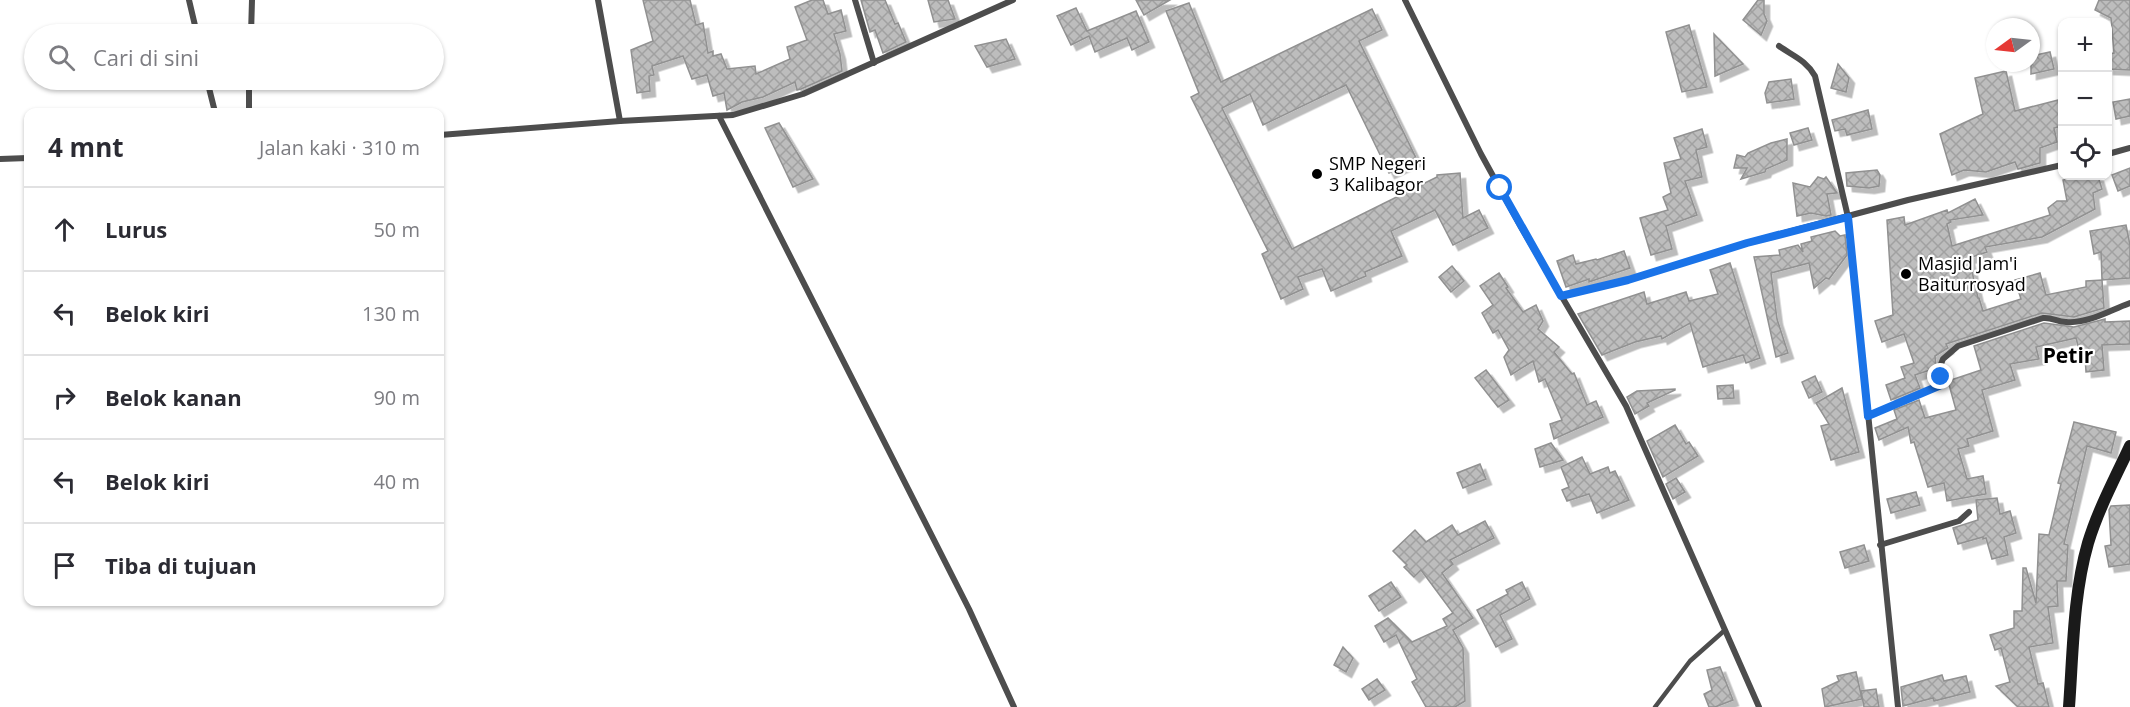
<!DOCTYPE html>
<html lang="id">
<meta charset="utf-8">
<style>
:root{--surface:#fff;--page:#f2f2f3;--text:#2b2b33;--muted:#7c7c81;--line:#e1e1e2}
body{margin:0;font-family:"Open Sans",sans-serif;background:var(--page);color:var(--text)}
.controls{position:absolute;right:18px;top:18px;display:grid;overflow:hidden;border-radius:12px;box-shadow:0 2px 4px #0004}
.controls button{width:54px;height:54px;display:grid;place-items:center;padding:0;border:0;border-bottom:2px solid var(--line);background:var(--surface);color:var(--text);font:30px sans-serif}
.compass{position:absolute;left:1986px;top:18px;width:54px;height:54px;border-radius:50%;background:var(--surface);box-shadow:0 2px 4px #0004;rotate:255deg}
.stop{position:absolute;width:18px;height:18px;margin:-14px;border:4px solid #1a73e8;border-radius:50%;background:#fff}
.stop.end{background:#1a73e8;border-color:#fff;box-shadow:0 2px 6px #0008}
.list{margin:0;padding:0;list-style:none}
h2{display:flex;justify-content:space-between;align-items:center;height:78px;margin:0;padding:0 24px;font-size:26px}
h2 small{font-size:20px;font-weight:400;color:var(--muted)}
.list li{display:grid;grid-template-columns:39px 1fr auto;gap:18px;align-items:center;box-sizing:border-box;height:84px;padding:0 24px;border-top:2px solid var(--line)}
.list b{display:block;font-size:22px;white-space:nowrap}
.list em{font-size:20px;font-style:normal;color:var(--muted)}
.icon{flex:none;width:33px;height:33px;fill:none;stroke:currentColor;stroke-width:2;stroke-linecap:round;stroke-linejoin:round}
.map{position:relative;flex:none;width:2130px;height:707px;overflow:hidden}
.search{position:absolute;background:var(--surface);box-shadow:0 2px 4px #0004;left:24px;top:24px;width:420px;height:66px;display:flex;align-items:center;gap:15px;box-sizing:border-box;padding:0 21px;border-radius:33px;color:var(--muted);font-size:22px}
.panel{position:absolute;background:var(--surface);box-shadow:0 2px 4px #0004;left:24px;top:108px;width:420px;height:498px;border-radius:12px}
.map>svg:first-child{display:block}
.building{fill:url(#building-cross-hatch);stroke:#919191;stroke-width:1.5;filter:url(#shadow)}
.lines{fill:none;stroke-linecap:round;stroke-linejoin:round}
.lane{stroke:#4d4d4d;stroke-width:4.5}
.street{stroke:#4d4d4d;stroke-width:6}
.secondary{stroke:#1a1a1a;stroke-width:12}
.route{stroke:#1a73e8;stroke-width:8}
.poi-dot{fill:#000;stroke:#fff;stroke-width:2}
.labels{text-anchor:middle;stroke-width:4.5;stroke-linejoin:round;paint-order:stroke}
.poi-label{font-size:18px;fill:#000;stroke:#fff;text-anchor:start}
.quarter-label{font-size:21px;font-weight:bold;fill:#000;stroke:#fff}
</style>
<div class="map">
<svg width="2130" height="707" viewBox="0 0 2130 707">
<defs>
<pattern id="building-cross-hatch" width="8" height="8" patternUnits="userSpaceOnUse" patternTransform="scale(1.5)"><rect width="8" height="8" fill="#bdbdbd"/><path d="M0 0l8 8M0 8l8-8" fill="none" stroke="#a1a1a1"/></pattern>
<filter id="shadow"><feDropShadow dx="5.5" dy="5.5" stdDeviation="0" flood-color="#0004"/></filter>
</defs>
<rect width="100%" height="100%" fill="#fff"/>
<g class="building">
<polygon points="643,0 690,0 696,25 703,23 708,53 713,51 713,56 721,54 727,69 755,66 756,74 790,59 787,47 807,40 795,7 812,0 823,0 828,14 841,10 846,31 834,34 840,54 842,71 801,89 797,90 795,82 763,97 742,102 727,110 724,93 713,96 707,75 692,79 683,56 652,66 654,75 649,76 650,91 637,93 631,50 653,41"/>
<polygon points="861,0 885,0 895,24 898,23 906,42 883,53 875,30 870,32"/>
<polygon points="928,0 948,0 955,19 934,22"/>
<polygon points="1136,0 1170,0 1144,15"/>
<polygon points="1758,0 1764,0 1764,14 1767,21 1761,35 1743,20"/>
<polygon points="2099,0 2130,0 2130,70 2108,69 2108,54 2114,53 2111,18 2095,10"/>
<polygon points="1189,3 1221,82 1372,9 1382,30 1359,41 1417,160 1389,173 1346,85 1263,125 1250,94 1222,108 1292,249 1437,177 1437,175 1460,173 1463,218 1479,210 1488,228 1453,245 1435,210 1391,231 1402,256 1365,272 1366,276 1331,291 1322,269 1298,277 1303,289 1281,299 1262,254 1268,251 1191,97 1199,93 1166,11"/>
<polygon points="1076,8 1087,31 1136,11 1149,42 1132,50 1127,38 1095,52 1089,36 1071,45 1057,16"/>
<polygon points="1689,25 1707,87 1682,92 1666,32"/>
<polygon points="1714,34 1743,64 1715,76"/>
<polygon points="1006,39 1015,59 987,67 975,46"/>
<polygon points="2050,52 2054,69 2031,74 2031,56"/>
<polygon points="1838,64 1849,78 1846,92 1831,88"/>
<polygon points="2006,71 2015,111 2062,99 2062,126 2054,128 2057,142 2040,148 2040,163 2018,169 2015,162 1986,172 1964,170 1952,175 1940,134 1983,114 1975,78"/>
<polygon points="1791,79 1794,99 1767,103 1765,93 1769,82"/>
<polygon points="2130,99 2130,116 2116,119 2113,102"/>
<polygon points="1868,110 1872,129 1847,135 1845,129 1835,131 1832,120"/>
<polygon points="779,123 813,179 793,187 765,128"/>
<polygon points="1808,128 1812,140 1794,145 1790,133"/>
<polygon points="1702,129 1707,147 1696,150 1702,177 1685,181 1697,215 1666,226 1672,249 1651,255 1640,218 1668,210 1663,197 1671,193 1664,163 1681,159 1674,138"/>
<polygon points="1787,139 1787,160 1766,169 1765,172 1741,179 1747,168 1734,168 1737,155 1745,157 1748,153 1771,143"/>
<polygon points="2130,168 2130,186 2118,191 2112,175"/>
<polygon points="1877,170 1880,175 1879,186 1869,188 1847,186 1846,173"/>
<polygon points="2081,176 2098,176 2102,189 2093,193 2095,209 2042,237 1985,247 1987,252 1969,258 1978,298 1979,298 1983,311 2021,299 2015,280 2040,273 2046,295 2086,287 2086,281 2102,280 2104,308 2074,317 2042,313 1946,344 1948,348 1935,356 1936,368 1915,375 1920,388 1891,400 1886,385 1905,378 1901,367 1914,363 1904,334 1882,342 1875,321 1893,315 1887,220 1904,217 1905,225 1947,210 1948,213 1975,199 1983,215 1950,220 1951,222 1947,224 1952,246 2050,215 2048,208 2057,201 2067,201 2063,180"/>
<polygon points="1818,177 1824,179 1826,177 1837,193 1827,194 1831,215 1826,216 1811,213 1797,216 1793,183 1810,187"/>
<polygon points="2126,225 2130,245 2130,278 2102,280 2101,252 2094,254 2090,231"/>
<polygon points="1835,231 1840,236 1845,235 1847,255 1829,279 1826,278 1814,288 1809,263 1771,273 1777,319 1788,353 1776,357 1754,257 1780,255 1779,250 1798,245 1803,252 1801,244 1812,241 1811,237"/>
<polygon points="1624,251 1630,268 1589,282 1589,279 1566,287 1557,261 1573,255 1576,264 1596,259 1597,260"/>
<polygon points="1730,263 1760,358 1746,363 1743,355 1703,367 1690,323 1662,339 1661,336 1635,342 1602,355 1578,314 1644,292 1647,304 1686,292 1689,301 1718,294 1710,270"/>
<polygon points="1452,266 1464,281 1451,292 1439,277"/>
<polygon points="1499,273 1508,287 1506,288 1523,312 1536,305 1543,321 1538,329 1559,347 1554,352 1572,374 1574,373 1587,405 1596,401 1603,417 1554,439 1550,424 1562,420 1545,379 1539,382 1533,361 1511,375 1504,357 1509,350 1498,330 1493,333 1482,313 1493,305 1480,286"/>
<polygon points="2105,319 2105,322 2130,321 2130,344 2102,345 2104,370 2086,372 2085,356 2081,357 2076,338 2036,347 2039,359 2010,364 2015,380 1982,390 1993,431 1967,439 1969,446 1958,449 1967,479 1983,476 1986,494 1947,501 1944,483 1928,487 1914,442 1911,443 1908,427 1879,440 1875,428 1897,419 1894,410 1919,400 1925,418 1956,410 1948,381 1981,370 1974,346 2044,323 2074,327"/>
<polygon points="1486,370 1509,400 1498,407 1475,378"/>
<polygon points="1815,376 1822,392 1809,398 1802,382"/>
<polygon points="1733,385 1734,398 1718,399 1717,386"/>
<polygon points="1842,388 1859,452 1831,460 1821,426 1829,424 1816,403"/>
<polygon points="1675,389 1675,390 1647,403 1649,406 1635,414 1627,397 1637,391"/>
<polygon points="2074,422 2116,432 2111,453 2087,446 2064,544 2068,545 2066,581 2057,581 2058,606 2048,607 2053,643 2029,647 2038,684 2043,683 2049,707 2018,707 1996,686 2010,682 2001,648 1995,650 1990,635 2014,628 2014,611 2022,611 2023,568 2026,568 2036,603 2039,534 2049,535 2061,484 2058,483"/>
<polygon points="1675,425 1686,444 1689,442 1698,456 1663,477 1647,441"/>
<polygon points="1551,443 1563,460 1540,467 1535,449"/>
<polygon points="1582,457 1590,474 1608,467 1610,473 1615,471 1629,500 1597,513 1589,494 1567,501 1562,490 1569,487 1561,467"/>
<polygon points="1480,464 1486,479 1463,488 1457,473"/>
<polygon points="1676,478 1685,492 1673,499 1666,484"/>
<polygon points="1916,492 1920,505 1891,513 1887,499"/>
<polygon points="1997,498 2000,514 2010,511 2016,533 2004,537 2008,555 1992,559 1986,538 1983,539 1983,537 1958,544 1953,528 1978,520 1976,500"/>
<polygon points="2130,505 2130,564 2109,567 2105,546 2111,545 2109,510 2111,506"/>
<polygon points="1485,521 1494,538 1450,560 1453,564 1442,573 1473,618 1453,630 1463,648 1465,701 1455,707 1426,707 1412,682 1417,679 1396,635 1384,642 1375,626 1388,618 1412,642 1447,626 1443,619 1453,613 1421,570 1414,577 1404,567 1407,565 1393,551 1415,530 1426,542 1452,525 1458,535"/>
<polygon points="1864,545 1869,561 1845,568 1840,552"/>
<polygon points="1391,582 1401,597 1379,611 1369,596"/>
<polygon points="1522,582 1530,599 1500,615 1512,639 1496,647 1477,610 1508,594 1506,590"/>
<polygon points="1343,647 1353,658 1346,672 1334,665"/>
<polygon points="1720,667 1733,700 1715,707 1709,707 1704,694 1712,690 1707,670"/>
<polygon points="1856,672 1862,699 1825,707 1822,689 1839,681 1837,676"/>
<polygon points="1942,675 1944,681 1966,676 1970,692 1934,701 1933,698 1903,706 1901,687"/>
<polygon points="1377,679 1385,690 1369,700 1362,689"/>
<polygon points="1876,689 1879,707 1864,707 1861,691"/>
</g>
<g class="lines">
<polyline class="lane" points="1655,707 1690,661 1725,630"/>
<g class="street">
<polyline points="189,0 197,34"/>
<polyline points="598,0 620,121"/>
<polyline points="855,0 874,63"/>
<polyline points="1405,0 1481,154 1521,227 1626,406 1759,707"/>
<polyline points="251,34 252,0"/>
<path d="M 1779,46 C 1793,56 1806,60 1815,76 L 1848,217 L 1898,707"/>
<polyline points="207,80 215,112"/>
<polyline points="249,112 249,80"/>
<polyline points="719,116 969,609 1014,707"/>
<polyline points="440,135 620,121 733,115 803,94 1013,0"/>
<polyline points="2108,154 2130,148"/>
<polyline points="0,159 28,158"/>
<polyline points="1561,296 1628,280 1747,243 1908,200 2062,165"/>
<path d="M 1867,416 L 1941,385 L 1941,364 L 1943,359 L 1958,346 L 2043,318 C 2052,317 2057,322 2066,322 C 2088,324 2110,310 2130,303"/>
<polyline points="1880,545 1959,521 1969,512"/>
</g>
<path class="secondary" d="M 2069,707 C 2073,653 2073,595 2088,543 C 2098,510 2115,478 2130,446"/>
</g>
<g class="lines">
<polyline class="route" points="1500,188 1561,296 1628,280 1747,243 1848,217 1868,416 1941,385 1941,377"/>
</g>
<g class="poi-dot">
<circle cx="1317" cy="174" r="6"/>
<circle cx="1906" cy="274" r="6"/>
</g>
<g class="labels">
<g class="poi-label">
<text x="1329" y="170">SMP Negeri<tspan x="1329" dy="21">3 Kalibagor</tspan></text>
<text x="1918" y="270">Masjid Jam'i<tspan x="1918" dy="21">Baiturrosyad</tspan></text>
</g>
<g class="quarter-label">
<text x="2068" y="363">Petir</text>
</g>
</g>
</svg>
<div class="controls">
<button>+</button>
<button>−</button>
<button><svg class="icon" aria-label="locate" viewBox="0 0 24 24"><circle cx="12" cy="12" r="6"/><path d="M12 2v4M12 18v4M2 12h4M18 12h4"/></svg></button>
</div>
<svg class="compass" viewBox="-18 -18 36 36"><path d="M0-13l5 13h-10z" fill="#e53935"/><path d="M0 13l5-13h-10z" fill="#7c7c81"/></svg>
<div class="stop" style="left:1500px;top:188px"></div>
<div class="stop end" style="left:1941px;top:377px"></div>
<div class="search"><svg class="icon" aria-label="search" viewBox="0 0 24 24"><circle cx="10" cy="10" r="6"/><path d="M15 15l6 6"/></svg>Cari di sini</div>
<section class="panel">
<h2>4 mnt<small>Jalan kaki · 310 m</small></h2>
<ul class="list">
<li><svg class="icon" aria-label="ahead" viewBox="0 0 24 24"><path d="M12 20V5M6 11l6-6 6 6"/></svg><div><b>Lurus</b></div><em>50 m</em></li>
<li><svg class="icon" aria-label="left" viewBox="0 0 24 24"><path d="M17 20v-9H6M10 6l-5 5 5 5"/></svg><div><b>Belok kiri</b></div><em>130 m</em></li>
<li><svg class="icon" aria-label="right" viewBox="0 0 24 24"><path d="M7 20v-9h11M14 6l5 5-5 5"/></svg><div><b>Belok kanan</b></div><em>90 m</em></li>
<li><svg class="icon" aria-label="left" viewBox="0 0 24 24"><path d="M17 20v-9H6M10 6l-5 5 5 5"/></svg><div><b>Belok kiri</b></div><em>40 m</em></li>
<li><svg class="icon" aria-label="arrive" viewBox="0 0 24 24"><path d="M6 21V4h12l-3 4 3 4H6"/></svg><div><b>Tiba di tujuan</b></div></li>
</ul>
</section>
</div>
